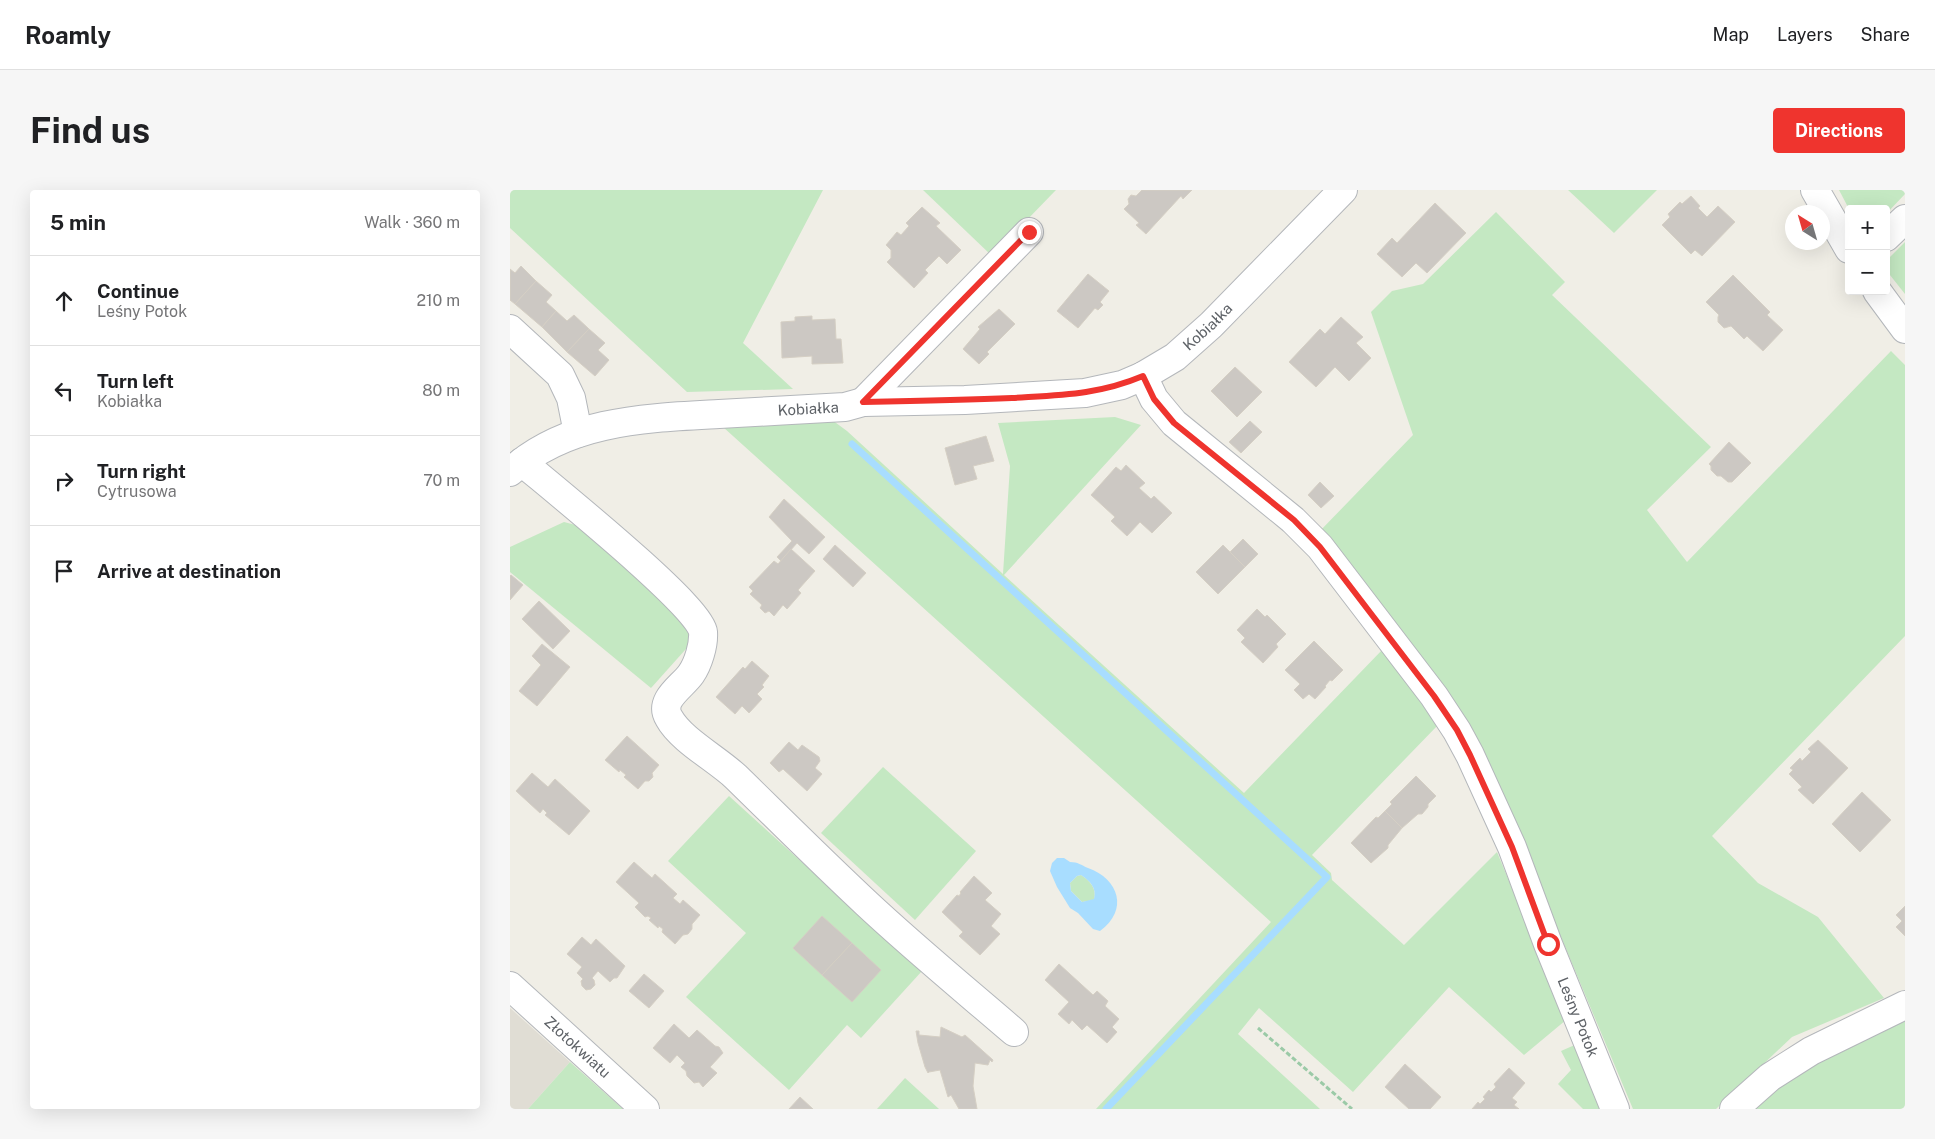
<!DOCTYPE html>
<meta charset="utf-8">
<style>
:root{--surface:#fff;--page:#f6f6f6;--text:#202124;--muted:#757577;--line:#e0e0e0;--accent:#ef342e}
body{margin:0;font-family:"Public Sans",sans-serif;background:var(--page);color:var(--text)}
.controls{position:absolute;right:15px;top:15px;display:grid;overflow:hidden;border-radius:5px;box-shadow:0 5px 20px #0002}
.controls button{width:45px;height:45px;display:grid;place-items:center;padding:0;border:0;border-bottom:1px solid var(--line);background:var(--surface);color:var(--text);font:25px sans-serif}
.compass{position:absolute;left:1275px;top:15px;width:45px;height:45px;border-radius:50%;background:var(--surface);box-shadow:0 5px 20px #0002;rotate:323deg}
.stop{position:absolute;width:15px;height:15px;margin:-11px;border:4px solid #ef342e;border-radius:50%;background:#fff}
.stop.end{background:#ef342e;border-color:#fff;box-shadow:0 1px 5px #0008}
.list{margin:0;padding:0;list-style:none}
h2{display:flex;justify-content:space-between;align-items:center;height:65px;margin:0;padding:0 20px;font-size:21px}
h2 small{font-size:16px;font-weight:400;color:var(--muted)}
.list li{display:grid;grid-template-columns:32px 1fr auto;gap:15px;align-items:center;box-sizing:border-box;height:90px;padding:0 20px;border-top:1px solid var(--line)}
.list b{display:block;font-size:19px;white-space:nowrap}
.list p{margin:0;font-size:16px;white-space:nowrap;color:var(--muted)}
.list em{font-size:16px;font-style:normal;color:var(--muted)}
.icon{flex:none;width:28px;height:28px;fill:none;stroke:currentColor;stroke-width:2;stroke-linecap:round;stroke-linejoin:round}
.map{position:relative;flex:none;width:1395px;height:919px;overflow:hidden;border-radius:5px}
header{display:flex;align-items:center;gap:30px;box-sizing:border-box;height:70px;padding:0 25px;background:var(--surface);border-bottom:1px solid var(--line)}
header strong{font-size:24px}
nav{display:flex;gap:28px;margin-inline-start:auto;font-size:18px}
.intro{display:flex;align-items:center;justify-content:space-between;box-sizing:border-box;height:120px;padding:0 30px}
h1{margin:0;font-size:35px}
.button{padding:12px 22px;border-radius:5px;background:var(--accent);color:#fff;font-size:18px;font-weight:700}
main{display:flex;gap:30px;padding:0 30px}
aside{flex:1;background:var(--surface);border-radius:5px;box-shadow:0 5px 20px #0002}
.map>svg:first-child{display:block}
.education{fill:#e0ddd4}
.green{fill:#c4e8c2}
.water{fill:#a8ddff;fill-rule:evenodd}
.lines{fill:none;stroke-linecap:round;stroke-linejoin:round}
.stream{stroke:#a8ddff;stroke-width:7}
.building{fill:#ccc8c3;stroke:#d5cfc4}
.minor-casing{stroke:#b4b7bb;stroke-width:30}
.path{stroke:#9bcaa7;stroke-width:3;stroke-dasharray:5 2.5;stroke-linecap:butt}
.minor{stroke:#fff;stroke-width:28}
.route{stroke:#ef342e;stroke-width:6}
.labels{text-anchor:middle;stroke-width:5;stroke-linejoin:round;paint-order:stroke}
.street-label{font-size:15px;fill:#5e6267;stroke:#fff}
</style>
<header>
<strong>Roamly</strong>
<nav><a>Map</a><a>Layers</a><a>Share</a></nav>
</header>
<div class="intro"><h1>Find us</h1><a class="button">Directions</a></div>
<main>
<aside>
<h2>5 min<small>Walk · 360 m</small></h2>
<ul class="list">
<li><svg class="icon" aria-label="ahead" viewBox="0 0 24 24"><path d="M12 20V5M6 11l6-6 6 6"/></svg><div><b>Continue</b><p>Leśny Potok</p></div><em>210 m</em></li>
<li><svg class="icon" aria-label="left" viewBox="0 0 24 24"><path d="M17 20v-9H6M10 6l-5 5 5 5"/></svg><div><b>Turn left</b><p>Kobiałka</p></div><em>80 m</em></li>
<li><svg class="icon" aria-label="right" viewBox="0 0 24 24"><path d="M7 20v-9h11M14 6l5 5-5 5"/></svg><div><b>Turn right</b><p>Cytrusowa</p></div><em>70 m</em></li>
<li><svg class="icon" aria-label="arrive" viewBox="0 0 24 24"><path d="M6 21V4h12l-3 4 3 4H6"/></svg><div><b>Arrive at destination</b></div></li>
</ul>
</aside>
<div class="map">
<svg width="1395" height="919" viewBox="0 0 1395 919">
<rect width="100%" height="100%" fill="#f0eee6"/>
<polygon class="education" points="0,818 60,872 18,919 0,919"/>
<g class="green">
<polygon points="0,0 313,0 233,153 283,199 177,202 0,38"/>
<polygon points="413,0 546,0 482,66"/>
<polygon points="1058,0 1147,0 1104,43"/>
<polygon points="1329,0 1395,0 1395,4 1376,24 1376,19 1339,19"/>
<polygon points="986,22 1055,92 1042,105 1201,257 1137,320 1177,372 1381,161 1395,175 1395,446 1202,646 1248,693 1308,727 1374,808 1282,847 1206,919 1123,919 1007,642 948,517 932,493 893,443 809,342 903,245 861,122 882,101 913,94"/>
<polygon points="1395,52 1395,104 1376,80 1376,71"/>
<polygon points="318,227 337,241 493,384 500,276 488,233 605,227 631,235 494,385 734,603 873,459 929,534 802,665 821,683 822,690 894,755 987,662 1056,830 1014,865 939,797 843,902 749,818 728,844 810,919 586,919 761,732 213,237"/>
<polygon points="54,332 77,338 172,421 184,450 141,498 0,382 0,357"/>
<polygon points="373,577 466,661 405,730 311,643"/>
<polygon points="219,606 412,781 351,848 337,835 279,900 176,807 236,743 158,671"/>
<path d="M 571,685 C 580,691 587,698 584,710 L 572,712 L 561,701 L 560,693 L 567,686 Z"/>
<polygon points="1395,830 1395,919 1238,919 1295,875"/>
<polygon points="1067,854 1095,919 1073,919 1048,894 1061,880 1051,861"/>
<polygon points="60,872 113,919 18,919"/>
<polygon points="395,888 429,919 367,919"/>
</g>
<path class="water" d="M 547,668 L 554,668 L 560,672 C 568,672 571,675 578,678 C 609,689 619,720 590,741 L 583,739 L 568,723 L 560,718 L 547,697 L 540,681 L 542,673 ZM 571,685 C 580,691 587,698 584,709 L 572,712 L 561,701 L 560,693 L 567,686 Z"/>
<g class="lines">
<polyline class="stream" points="342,254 817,687 596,919"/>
</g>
<g class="building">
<polygon points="632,0 682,0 673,9 671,6 636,44 626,35 629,33 614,19 619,14 618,9 621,5 626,6"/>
<polygon points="1181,6 1190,16 1188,18 1197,27 1208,16 1225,32 1192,66 1185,60 1181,64 1152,35 1160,27 1158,24 1170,12 1172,14"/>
<polygon points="925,13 956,43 917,83 906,73 892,87 867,64 882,48 887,53"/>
<polygon points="412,17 430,33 426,36 451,60 437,74 429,66 415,80 418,83 404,98 377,72 381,68 381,60 376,55 387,42 391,45 399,36 396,33"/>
<polygon points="11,76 26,91 5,114 0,110 0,79 5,83"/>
<polygon points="578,84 599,101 590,112 593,115 588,120 585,118 568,138 547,121"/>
<polygon points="1223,85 1260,122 1257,125 1273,140 1253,161 1237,146 1234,149 1221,136 1214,138 1208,132 1208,127 1209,125 1196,112"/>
<polygon points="26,91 42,105 36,112 46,121 32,137 5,114"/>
<polygon points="489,119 505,134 477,162 479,164 469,174 453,159 470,139 468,137"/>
<polygon points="46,121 57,131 64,125 79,139 57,162 32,137"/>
<polygon points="302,126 302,130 325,129 326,149 331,149 333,173 302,174 302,166 272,168 271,132 285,131 285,127"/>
<polygon points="831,127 853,147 846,153 861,168 839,191 825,177 806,197 779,172 810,139 815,144"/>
<polygon points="79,139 95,153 88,160 99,170 85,186 57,162"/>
<polygon points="725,177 752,202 727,227 701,201"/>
<polygon points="740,231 752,242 731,263 719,252"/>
<polygon points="476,246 484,271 463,276 467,289 445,295 435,258"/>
<polygon points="1219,252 1241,273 1222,292 1218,292 1211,286 1207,286 1201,280 1201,276 1199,274"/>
<polygon points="616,275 635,293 629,298 641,309 644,306 662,323 642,343 630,332 617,346 601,331 605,327 581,305 606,277 611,281"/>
<polygon points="810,292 824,306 811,318 798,305"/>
<polygon points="274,309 315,347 299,364 287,353 271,371 267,367 282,351 259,327"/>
<polygon points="733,349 748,364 735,377 720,362"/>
<polygon points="325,355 356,383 343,397 313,369"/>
<polygon points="713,355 735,377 708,404 686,382"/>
<polygon points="281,359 305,381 288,400 291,403 277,419 273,415 264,426 259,421 255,423 250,418 252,415 240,404 243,401 239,397 264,371 268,374"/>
<polygon points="1,385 13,395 0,410 0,386"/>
<polygon points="29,411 60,441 43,459 12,429"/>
<polygon points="747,419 755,427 757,425 776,444 766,454 768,457 753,473 731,452 735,448 727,440"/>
<polygon points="804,451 833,480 822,491 820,490 815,496 816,497 805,509 799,504 793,509 784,500 790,494 775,480"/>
<polygon points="32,454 60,477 27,516 9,501 31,475 22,466"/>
<polygon points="242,471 259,486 252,495 254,497 247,504 252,509 239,523 232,516 225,524 206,507 233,477 235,479"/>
<polygon points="117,546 149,575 142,583 143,587 139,591 135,591 128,599 114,587 116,585 110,580 109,582 95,570"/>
<polygon points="1308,550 1338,578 1303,614 1288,600 1292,597 1279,584 1283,580 1280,578 1290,568 1292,571 1301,562 1298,559"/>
<polygon points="279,552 288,560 292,555 309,567 310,571 305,578 312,584 297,601 273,579 269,582 260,573"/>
<polygon points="22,583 38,597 45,589 80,621 59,645 35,625 37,623 33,619 30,623 6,601"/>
<polygon points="906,586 926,606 918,614 918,617 912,624 908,624 892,638 875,621 882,614 880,612"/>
<polygon points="1352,602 1381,630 1350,662 1322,634"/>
<polygon points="875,621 892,638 878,655 878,658 861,673 841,653 866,627 868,628"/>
<polygon points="124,672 142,688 145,684 167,704 163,708 170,714 173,710 190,725 182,734 182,739 178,744 173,745 165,754 152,742 153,739 149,736 148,738 139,730 141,728 138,726 135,727 125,717 129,713 106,692"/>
<polygon points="464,686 482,703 475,710 491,724 481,736 490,744 470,765 449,746 453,742 432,722 447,705 449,706 451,703 450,702"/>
<polygon points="1395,716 1395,746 1386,737 1392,731 1386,725"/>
<polygon points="312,726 342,753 312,785 283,758"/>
<polygon points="72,747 81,755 86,749 115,776 107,788 104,788 100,792 88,781 82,788 84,790 85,795 81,799 76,800 72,796 71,791 73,789 67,783 72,777 57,764"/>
<polygon points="342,753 371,780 342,812 312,785"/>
<polygon points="549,774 583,805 587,801 598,811 595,816 609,829 602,837 607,842 597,853 577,835 572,840 562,830 559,834 548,824 559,812 535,790"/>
<polygon points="134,784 154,801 139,818 119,801"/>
<polygon points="164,834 179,848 187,840 205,856 209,857 213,863 200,877 207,883 193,897 189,892 184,893 177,886 176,881 171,877 175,873 167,865 160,873 143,858"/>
<polygon points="431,837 452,847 455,845 483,870 482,872 480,870 478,875 465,873 463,896 467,919 449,919 441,905 438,907 430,880 419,882 418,883 415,877 408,853 406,841 409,841 409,845 430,847"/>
<polygon points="895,874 931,907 920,919 899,919 875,897"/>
<polygon points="999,878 1015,893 1002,908 1007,912 1004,915 1009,919 962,919 968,912 970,914 975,909 973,907 979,900 981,902 986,897 984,894"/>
<polygon points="290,907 303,919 279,919"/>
</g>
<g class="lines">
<g class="minor-casing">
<g id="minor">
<polyline points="1305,0 1339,59"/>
<polyline points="1376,47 1395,29"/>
<polyline points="1367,101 1395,139"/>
<polyline points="0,139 50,185 61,208 68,243"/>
<path id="s1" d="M 633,186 L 644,209 L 664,233 L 783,330 L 810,357 L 924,506 L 947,541 L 960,565 L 1002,657 L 1038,754 L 1105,919"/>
<polyline points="353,212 519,42"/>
<path d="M 12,272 C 39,295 191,417 193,442 C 194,455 188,474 181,484 C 172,497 148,510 159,528 C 171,550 207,569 226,587 C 269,629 312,672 356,713 C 403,757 454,799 504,842"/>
<path id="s2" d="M 0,282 C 57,230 136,228 209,224 C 251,222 293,219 335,217 L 353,212 L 455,210 L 575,203 L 612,195 L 633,186 L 665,167 L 701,135 L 833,0"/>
<path id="s3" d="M 0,796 L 135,919"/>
<polyline points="1224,919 1260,887 1301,861 1395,815"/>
</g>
</g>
<polyline class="path" points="748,838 842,919"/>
<use href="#minor" class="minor"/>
</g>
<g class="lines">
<path class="route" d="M 519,42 L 353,212 C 403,211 453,210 502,208 C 550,205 588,205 633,186 L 644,209 L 664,233 L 784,330 L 810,357 L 924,506 L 947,540 L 960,565 L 1002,657 L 1038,754"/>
</g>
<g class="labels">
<g class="street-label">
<text dy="5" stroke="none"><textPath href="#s2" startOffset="731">Kobiałka</textPath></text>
<text dy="5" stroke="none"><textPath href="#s2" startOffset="311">Kobiałka</textPath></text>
<text dy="5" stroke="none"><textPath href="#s1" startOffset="789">Leśny Potok</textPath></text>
<text dy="5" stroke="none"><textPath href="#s3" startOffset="91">Złotokwiatu</textPath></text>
</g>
</g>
</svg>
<div class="controls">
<button>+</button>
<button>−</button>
</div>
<svg class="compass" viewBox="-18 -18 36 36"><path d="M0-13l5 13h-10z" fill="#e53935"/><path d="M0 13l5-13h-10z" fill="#757577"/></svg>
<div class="stop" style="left:1038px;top:754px"></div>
<div class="stop end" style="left:519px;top:42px"></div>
</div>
</main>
